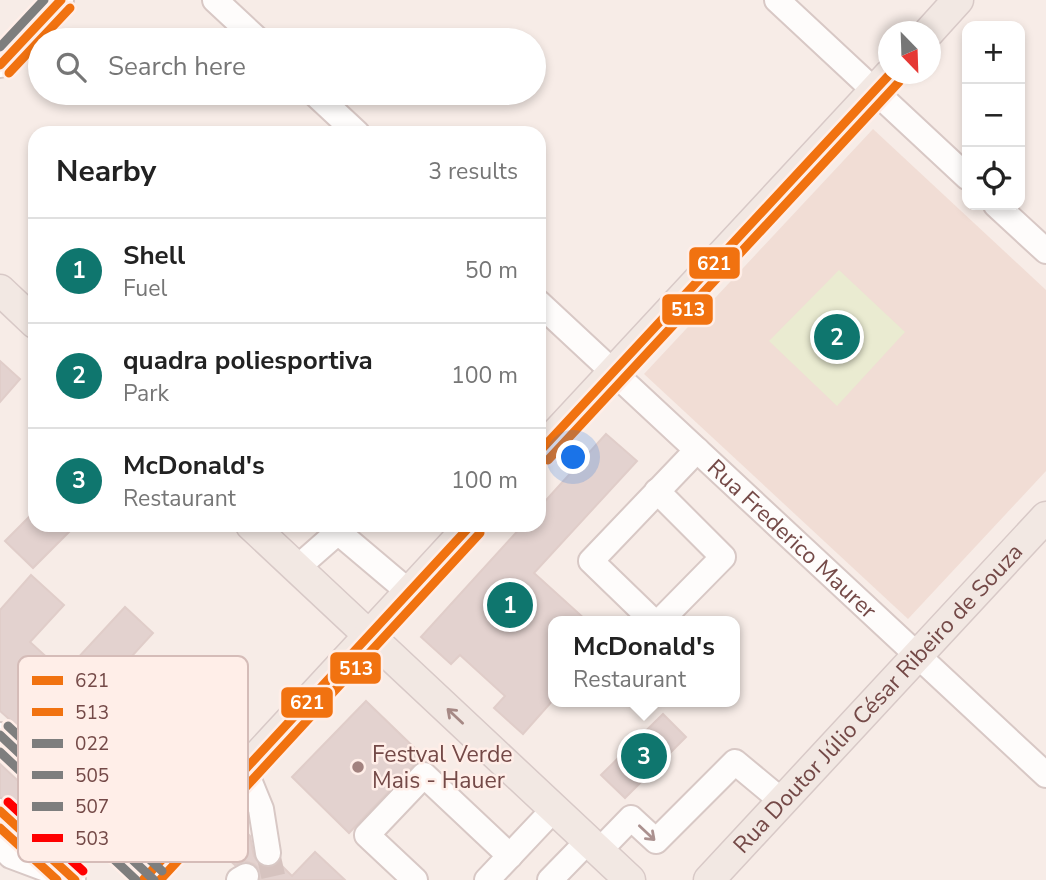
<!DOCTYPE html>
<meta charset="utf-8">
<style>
:root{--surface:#fff;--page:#f6f6f6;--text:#222;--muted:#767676;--line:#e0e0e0;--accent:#0f766e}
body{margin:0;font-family:"Nunito Sans",sans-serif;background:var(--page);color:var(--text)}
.controls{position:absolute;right:21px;top:21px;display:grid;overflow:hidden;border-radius:14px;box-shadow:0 4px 10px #0003}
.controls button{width:63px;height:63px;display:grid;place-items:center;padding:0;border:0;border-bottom:2px solid var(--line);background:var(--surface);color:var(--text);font:35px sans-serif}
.compass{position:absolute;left:878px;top:21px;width:63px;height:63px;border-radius:50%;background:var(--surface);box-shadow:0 4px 10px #0003;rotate:157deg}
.you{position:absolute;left:574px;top:458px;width:24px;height:24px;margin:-18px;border:5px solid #fff;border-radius:50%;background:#1a73e8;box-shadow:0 0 0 10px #1a73e833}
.badge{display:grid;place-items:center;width:46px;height:46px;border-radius:50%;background:var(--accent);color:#fff;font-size:23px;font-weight:700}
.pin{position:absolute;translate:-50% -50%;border:4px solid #fff;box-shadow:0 2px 7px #0006}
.popup{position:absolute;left:548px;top:616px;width:192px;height:91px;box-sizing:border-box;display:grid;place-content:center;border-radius:14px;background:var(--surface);filter:drop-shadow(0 2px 5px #0005);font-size:23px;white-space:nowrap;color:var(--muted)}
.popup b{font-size:26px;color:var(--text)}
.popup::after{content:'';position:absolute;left:50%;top:100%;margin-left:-14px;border:14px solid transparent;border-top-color:var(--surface)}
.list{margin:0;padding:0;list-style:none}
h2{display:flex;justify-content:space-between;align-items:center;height:91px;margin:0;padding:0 28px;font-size:30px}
h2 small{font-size:23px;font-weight:400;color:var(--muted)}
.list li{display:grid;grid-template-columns:46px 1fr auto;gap:21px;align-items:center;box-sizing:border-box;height:105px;padding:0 28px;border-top:2px solid var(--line)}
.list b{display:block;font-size:26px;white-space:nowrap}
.list p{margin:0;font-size:23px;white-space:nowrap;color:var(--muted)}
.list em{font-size:23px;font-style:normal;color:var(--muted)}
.icon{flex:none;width:38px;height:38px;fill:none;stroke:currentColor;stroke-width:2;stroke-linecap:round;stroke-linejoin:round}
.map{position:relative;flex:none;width:1046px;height:880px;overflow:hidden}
.search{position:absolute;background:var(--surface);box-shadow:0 4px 10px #0003;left:28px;top:28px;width:518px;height:77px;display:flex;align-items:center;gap:18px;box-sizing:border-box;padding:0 24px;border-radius:38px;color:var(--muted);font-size:26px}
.panel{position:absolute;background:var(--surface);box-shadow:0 4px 10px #0003;left:28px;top:126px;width:518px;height:406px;border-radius:21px}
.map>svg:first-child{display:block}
.residential{fill:#f1ddd5}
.green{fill:#eaebd1}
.building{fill:#e3d2cf;stroke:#e0cdc9;stroke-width:2}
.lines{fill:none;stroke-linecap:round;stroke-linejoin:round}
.minor-tunnel{stroke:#d6c3bf;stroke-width:24;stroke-dasharray:24 12;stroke-linecap:butt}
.minor-casing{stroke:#d8c8c5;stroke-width:28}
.major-casing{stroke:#d8c9c7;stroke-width:33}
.minor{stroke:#fefcfb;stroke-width:24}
.major{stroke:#f2e8e3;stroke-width:30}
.bus-1-casing{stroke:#ffeee8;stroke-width:14}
.bus-2-casing{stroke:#ffeee8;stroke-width:14}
.bus-3-casing{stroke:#ffeee8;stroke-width:14}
.bus-4-casing{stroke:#ffeee8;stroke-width:14}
.bus-5-casing{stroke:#ffeee8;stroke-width:14}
.bus-6-casing{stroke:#ffeee8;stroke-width:14}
.bus-1{stroke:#f17210;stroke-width:9}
.bus-2{stroke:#f17210;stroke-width:9}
.bus-3{stroke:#7e7e7e;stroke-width:9}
.bus-4{stroke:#7e7e7e;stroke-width:9}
.bus-5{stroke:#7e7e7e;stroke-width:9}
.bus-6{stroke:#f00;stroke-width:9}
.oneway{stroke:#a68985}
.oneway2{stroke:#ab918f}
.poi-dot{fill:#a2827f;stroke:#ffeee8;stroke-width:2.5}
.labels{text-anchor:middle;stroke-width:5;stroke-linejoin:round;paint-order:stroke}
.street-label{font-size:23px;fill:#744947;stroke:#ffeee8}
.poi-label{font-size:23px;fill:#744947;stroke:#ffeee8;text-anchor:start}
.key{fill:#ffeee8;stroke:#d5bcb8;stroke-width:2}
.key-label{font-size:19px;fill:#744947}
.line-badge{stroke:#ffeee8;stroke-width:2.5}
.badge-label{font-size:19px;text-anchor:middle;font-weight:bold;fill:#fff}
</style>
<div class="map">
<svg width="1046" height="880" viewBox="0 0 1046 880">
<rect width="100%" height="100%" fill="#f7ece7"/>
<polygon class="residential" points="873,129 1046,290 1046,471 908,619 644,374"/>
<polygon class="green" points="839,270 905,332 837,406 769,341"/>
<g class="building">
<polygon points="0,361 20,379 0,402"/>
<polygon points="606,434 637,461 534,573 587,621 553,621 553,700 523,734 494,708 505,696 460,655 451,664 421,637 523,525 539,525 539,508"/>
<polygon points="35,511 35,525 76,525 33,568 5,541"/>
<polygon points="31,575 64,605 30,642 64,673 125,607 153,633 45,751 0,711 0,610"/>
<polygon points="366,701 423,756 349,833 292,777"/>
<polygon points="663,714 686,737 625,798 601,775"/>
<polygon points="0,764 48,809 35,823 10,800 0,797"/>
<polygon points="238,824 250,836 254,856 262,867 271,867 279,863 292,876 315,852 345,880 260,880 259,869 254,864 245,861 235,865 215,847"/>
</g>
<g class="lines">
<polyline class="minor-tunnel" points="268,853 274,880"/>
<g class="minor-casing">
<g id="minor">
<polyline points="215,0 258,40"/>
<polyline points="777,0 967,177"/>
<polyline points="0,65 61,0"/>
<polyline points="314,93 357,133"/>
<polyline points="996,205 1046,251"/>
<path id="s1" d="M 539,303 L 1046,775"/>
<polyline points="657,491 723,557 660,621"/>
<polyline points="297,568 338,532 409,592"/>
<polyline points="653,621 591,561 697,450"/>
<polyline points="0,735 154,880"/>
<polyline points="245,770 261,809 268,853"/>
<polyline points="0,811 73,879"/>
<polyline points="0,845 11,856 62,875"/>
<polyline points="599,851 631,818 656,841 735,762 782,801"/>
<polyline points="239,880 246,876"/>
<polyline points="415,880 367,835 424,775 510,856"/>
<polyline points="487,880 554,809"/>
<polyline points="550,880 588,841"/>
</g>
</g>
<g class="major-casing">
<g id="major">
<polyline points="929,32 958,0"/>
<polyline points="0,290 35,323"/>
<polyline points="539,452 890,74"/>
<polyline points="251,525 630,880"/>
<polyline points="143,880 471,525"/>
<path id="s2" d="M 709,880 L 1046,517"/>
</g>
</g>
<use href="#minor" class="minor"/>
<use href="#major" class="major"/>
<g class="bus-1-casing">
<g id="bus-1">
<polyline points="0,65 61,0"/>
<polyline points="539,452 890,74"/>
<polyline points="0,811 75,880"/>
<polyline points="143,880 471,525"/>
</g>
</g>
<g class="bus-2-casing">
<g id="bus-2">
<polyline points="9,73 70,8"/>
<polyline points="548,460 899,82"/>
<polyline points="0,828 57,880"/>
<polyline points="160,880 480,533"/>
</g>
</g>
<g class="bus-3-casing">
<g id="bus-3">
<polyline points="0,47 44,0"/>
<polyline points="8,726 162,871"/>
</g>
</g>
<g class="bus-4-casing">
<polyline id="bus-4" points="0,735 154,880"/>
</g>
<g class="bus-5-casing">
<polyline id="bus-5" points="0,752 136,880"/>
</g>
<g class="bus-6-casing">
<polyline id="bus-6" points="8,802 83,871"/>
</g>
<use href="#bus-1" class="bus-1"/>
<use href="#bus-2" class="bus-2"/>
<use href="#bus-3" class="bus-3"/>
<use href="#bus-4" class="bus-4"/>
<use href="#bus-5" class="bus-5"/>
<use href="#bus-6" class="bus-6"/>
</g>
<defs><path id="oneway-shaft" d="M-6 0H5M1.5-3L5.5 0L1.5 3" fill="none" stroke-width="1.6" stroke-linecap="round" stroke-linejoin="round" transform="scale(1.75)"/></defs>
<use class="oneway" href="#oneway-shaft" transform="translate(455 716) rotate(-137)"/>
<use class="oneway2" href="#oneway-shaft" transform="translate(647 833) rotate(43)"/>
<circle class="poi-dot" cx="358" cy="767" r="7"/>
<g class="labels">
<g class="street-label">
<text dy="8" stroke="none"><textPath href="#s1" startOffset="346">Rua Frederico Maurer</textPath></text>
<text dy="8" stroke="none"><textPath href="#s2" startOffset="248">Rua Doutor Júlio César Ribeiro de Souza</textPath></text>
</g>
<g class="poi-label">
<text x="372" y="762">Festval Verde<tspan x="372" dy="26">Mais - Hauer</tspan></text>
</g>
</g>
<rect x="18" y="656" width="230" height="206" rx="10" class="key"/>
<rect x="32" y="676" width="31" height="9" fill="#f17210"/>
<rect x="32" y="708" width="31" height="8" fill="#f17210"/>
<rect x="32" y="739" width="31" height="9" fill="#7e7e7e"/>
<rect x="32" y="771" width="31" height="8" fill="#7e7e7e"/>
<rect x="32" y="802" width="31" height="9" fill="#7e7e7e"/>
<rect x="32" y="834" width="31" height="8" fill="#f00"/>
<g class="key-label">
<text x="75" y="687">621</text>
<text x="75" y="719">513</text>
<text x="75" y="750">022</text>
<text x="75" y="782">505</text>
<text x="75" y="813">507</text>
<text x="75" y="845">503</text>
</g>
<g class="line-badge">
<rect x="688" y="246" width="53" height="34" rx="7" fill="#f17210"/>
<rect x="661" y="293" width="53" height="33" rx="7" fill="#f17210"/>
<rect x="329" y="651" width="53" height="34" rx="7" fill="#f17210"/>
<rect x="280" y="686" width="54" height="33" rx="7" fill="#f17210"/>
</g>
<g class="badge-label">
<text x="714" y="270">621</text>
<text x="688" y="316">513</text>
<text x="356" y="675">513</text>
<text x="307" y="709">621</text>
</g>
</svg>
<div class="controls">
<button>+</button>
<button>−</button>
<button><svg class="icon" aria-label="locate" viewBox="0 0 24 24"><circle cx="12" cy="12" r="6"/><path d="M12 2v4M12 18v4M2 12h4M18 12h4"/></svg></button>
</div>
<svg class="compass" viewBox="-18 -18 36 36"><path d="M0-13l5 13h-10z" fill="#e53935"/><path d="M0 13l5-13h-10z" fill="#767676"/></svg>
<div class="you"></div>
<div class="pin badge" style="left:510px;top:605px">1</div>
<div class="pin badge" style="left:837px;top:337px">2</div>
<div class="pin badge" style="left:644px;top:756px">3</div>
<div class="popup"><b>McDonald's</b>Restaurant</div>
<div class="search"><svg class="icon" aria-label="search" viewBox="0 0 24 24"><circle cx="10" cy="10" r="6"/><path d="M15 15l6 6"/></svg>Search here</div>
<section class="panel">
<h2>Nearby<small>3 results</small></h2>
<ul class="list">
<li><span class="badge">1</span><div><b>Shell</b><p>Fuel</p></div><em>50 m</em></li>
<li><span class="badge">2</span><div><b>quadra poliesportiva</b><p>Park</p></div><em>100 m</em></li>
<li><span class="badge">3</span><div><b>McDonald's</b><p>Restaurant</p></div><em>100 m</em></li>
</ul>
</section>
</div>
